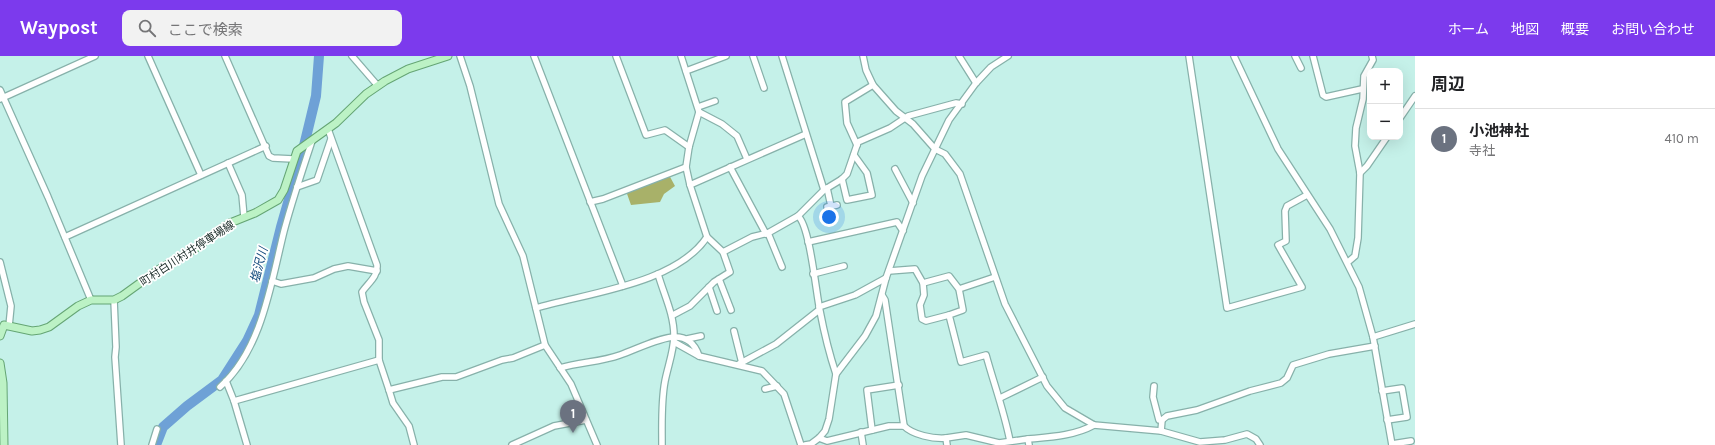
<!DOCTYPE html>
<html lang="ja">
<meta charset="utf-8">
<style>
:root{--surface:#fff;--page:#f2f2f2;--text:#202124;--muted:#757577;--line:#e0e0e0;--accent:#7c3aed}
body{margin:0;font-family:Karla,"Noto Sans JP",sans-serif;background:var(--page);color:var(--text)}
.controls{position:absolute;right:12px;top:12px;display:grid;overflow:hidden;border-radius:8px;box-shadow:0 4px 16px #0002}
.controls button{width:36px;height:36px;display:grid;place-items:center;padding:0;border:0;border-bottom:1px solid var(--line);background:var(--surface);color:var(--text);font:20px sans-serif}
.you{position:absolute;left:829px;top:161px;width:14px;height:14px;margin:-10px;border:3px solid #fff;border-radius:50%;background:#1a73e8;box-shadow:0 0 0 6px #1a73e833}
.badge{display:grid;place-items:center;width:26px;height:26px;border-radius:50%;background:var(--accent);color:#fff;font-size:13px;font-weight:700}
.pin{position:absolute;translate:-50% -33px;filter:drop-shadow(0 1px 2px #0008)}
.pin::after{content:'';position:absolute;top:21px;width:14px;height:12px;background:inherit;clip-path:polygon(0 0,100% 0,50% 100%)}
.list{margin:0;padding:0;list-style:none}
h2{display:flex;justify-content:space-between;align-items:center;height:52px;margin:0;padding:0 16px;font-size:17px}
h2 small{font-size:13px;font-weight:400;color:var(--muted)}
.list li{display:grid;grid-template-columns:26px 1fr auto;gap:12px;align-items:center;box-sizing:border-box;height:60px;padding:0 16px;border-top:1px solid var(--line)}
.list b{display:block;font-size:15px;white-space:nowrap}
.list p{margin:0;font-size:13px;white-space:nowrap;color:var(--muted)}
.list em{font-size:13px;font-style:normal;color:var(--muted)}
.icon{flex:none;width:22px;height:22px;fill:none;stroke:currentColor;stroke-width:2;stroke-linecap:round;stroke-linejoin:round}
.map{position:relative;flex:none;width:1415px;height:389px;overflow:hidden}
header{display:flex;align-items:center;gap:24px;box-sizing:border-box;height:56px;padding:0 20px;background:var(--accent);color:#fff}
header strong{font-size:19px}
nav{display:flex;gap:22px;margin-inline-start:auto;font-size:14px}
.search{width:280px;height:36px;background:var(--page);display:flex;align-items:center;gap:10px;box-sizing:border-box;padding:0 14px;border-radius:8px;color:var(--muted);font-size:15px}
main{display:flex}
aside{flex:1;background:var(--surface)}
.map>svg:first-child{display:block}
.forest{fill:#a8b169}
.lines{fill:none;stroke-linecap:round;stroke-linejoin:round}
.river{stroke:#6ea1d6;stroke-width:10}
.minor-casing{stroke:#87b1aa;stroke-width:8}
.major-casing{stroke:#65a574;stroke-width:9}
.minor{stroke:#fff;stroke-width:5.5}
.major{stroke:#bcf2c5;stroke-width:7}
.labels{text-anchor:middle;stroke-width:3.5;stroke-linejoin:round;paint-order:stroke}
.street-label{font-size:11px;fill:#162724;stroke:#fff}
.water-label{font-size:12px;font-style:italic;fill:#124a7c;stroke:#fff}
</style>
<header>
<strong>Waypost</strong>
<div class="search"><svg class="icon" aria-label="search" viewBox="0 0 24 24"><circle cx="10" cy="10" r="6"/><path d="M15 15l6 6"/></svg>ここで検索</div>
<nav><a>ホーム</a><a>地図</a><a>概要</a><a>お問い合わせ</a></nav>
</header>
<main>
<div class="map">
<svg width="1415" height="389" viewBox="0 0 1415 389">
<rect width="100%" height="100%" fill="#c5f1e9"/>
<polygon class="forest" points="669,119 675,130 664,138 660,146 631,149 626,135"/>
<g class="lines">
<polyline class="river" points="156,389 163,371 187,350 222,324 247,285 259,259 281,171 302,98 316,40 319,0"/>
<g class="minor-casing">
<g id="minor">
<polyline points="148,0 201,119"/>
<polyline points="225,0 269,100 273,102 293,103"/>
<polyline points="352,0 378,30"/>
<polyline points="460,0 470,30 499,148 523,200 545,289 571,328 597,389"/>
<polyline points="534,0 623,230"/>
<polyline points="616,0 646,79 665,74 689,91"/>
<polyline points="753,0 764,32"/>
<polyline points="782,0 824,134"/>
<polyline points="863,0 866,14 873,29 896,55 913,68 935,93 945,98 960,118 1005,248 1047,330 1065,352 1094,369 1161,375 1200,386 1225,384 1247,378 1256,383 1260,389"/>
<polyline points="959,0 976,27"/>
<polyline points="1189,0 1227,252 1302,231 1278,189 1286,185 1285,155 1287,150 1307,139"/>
<polyline points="1234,0 1278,93 1330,173 1359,231 1373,281 1392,389"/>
<polyline points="1295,0 1301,12"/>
<polyline points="1313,0 1323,39 1326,41 1362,33"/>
<polyline points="686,15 726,0"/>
<polyline points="0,34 48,141 91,244"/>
<polyline points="0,43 95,0"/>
<polyline points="698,51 715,45"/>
<polyline points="699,56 722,68 737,80 747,103"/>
<polyline points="1400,62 1415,40"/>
<path d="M 328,73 L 377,209 C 378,221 368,227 362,236 L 364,246 L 379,284 L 379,304 L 389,334 L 393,347 L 409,370 L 414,389"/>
<polyline points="857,89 847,67 845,46 873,29"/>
<polyline points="228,107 242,139 244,161"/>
<polyline points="730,111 766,178"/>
<polyline points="895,113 913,147"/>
<polyline points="1360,117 1367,110 1387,81"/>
<polyline points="842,123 847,144 872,139 867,117 854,99"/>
<polyline points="690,129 806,78"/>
<polyline points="297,131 317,124 331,83"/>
<polyline points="827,132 831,150"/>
<polyline points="590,146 603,143 686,111"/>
<polyline points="827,151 837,149"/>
<path d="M 798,160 C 810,170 816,237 820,255 C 824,276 829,297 836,318"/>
<polyline points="768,177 782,211"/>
<polyline points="65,181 266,90"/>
<polyline points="808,186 897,166 903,175"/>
<polyline points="723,196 752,181 768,177 798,160 824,134 842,123 847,118 858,86 890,72 908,60 956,47 962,48"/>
<polyline points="0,206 11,250 9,270"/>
<polyline points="1348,206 1355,200 1358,182 1360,117 1355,90 1356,72 1363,43 1364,20 1373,4 1372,0"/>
<path d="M 889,215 L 915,213 L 923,227 L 949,220 L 959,233 L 963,254 L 949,259 L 961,306 L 986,299 C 994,328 1004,355 1010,385"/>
<path d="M 658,218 C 664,239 674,258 674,280 C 674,294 668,310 665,325 C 661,346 662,368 662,389"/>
<polyline points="813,218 844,210"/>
<polyline points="719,223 731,254"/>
<polyline points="272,225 281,228 314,222 334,213 348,210 377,215"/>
<polyline points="923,227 924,239 920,249 922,263 926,265 949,259"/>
<polyline points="709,231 717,255"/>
<polyline points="959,233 995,221"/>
<path d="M 882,239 L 885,244 L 904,370 C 913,379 933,383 946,382 L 947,389"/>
<polyline points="114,244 116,291 115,301 121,389"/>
<polyline points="819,251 855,239 886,222"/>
<path d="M 536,252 C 587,237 676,228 707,181"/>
<polyline points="673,259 690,250 714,226 730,216 723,196 707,181 690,129 686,111 689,91 699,56 681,0"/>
<polyline points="734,275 742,307"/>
<polyline points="1373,281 1415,268"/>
<polyline points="687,283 701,280"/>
<polyline points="674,286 699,300"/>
<polyline points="739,308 776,288 819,254"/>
<path d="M 560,312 C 580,306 601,306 620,299 C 635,294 660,281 675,281 C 688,281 695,288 699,300 L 762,315 L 784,338 L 801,389"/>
<polyline points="226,325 234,345"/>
<polyline points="1154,330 1153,341 1159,364 1162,364"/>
<path d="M 220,331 C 262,294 271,227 284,175 C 292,145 302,115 312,85"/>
<polyline points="765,333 777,330"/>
<polyline points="389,334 442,321 456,321 502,304 513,302 545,289"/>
<polyline points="1382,335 1402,332 1407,361 1387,364"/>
<polyline points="1000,342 1043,321"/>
<polyline points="872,374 867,334 899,329"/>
<polyline points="1161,375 1162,364 1167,360 1197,354 1250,335 1281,327 1287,322 1293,309 1329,298 1375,290"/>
<polyline points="861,376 863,389"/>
<polyline points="819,382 827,385 889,370 904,370"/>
<polyline points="946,382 966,379 999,387 1028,383"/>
<polyline points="1392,388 1411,385"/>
<polyline points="152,389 157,373"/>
<polyline points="247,389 234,345 379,304"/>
<polyline points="512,389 554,370 586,364"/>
<polyline points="805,389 811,388 819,382 825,375 829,363 836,318 865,280 876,260 886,222 922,120 949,64 976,27 991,11 1008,0"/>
<path d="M 1029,389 L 1028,383 C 1050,381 1074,380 1094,369"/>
</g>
</g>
<g class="major-casing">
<g id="major">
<polyline points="0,280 4,269 32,275 40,274 49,271 78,250 91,244 114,244 122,240 158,214 196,192 219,174 230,167 255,157 278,144 284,134 297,95 336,67 366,38 385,25 408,13 448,0"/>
<polyline points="0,307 3,327 4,389"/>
</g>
</g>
<use href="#minor" class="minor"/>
<use href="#major" class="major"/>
</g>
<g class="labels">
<g class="street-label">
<text transform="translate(187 197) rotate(-33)" y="4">町村白川村井停車場線</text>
</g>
<g class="water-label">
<text transform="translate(259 209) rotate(-75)" y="4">塩沢川</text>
</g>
</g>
</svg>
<div class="controls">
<button>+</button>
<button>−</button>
</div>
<div class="you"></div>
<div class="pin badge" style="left:573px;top:377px;background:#6b7280">1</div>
</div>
<aside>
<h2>周辺<small></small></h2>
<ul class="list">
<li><span class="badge" style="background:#6b7280">1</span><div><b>小池神社</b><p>寺社</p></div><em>410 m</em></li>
</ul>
</aside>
</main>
